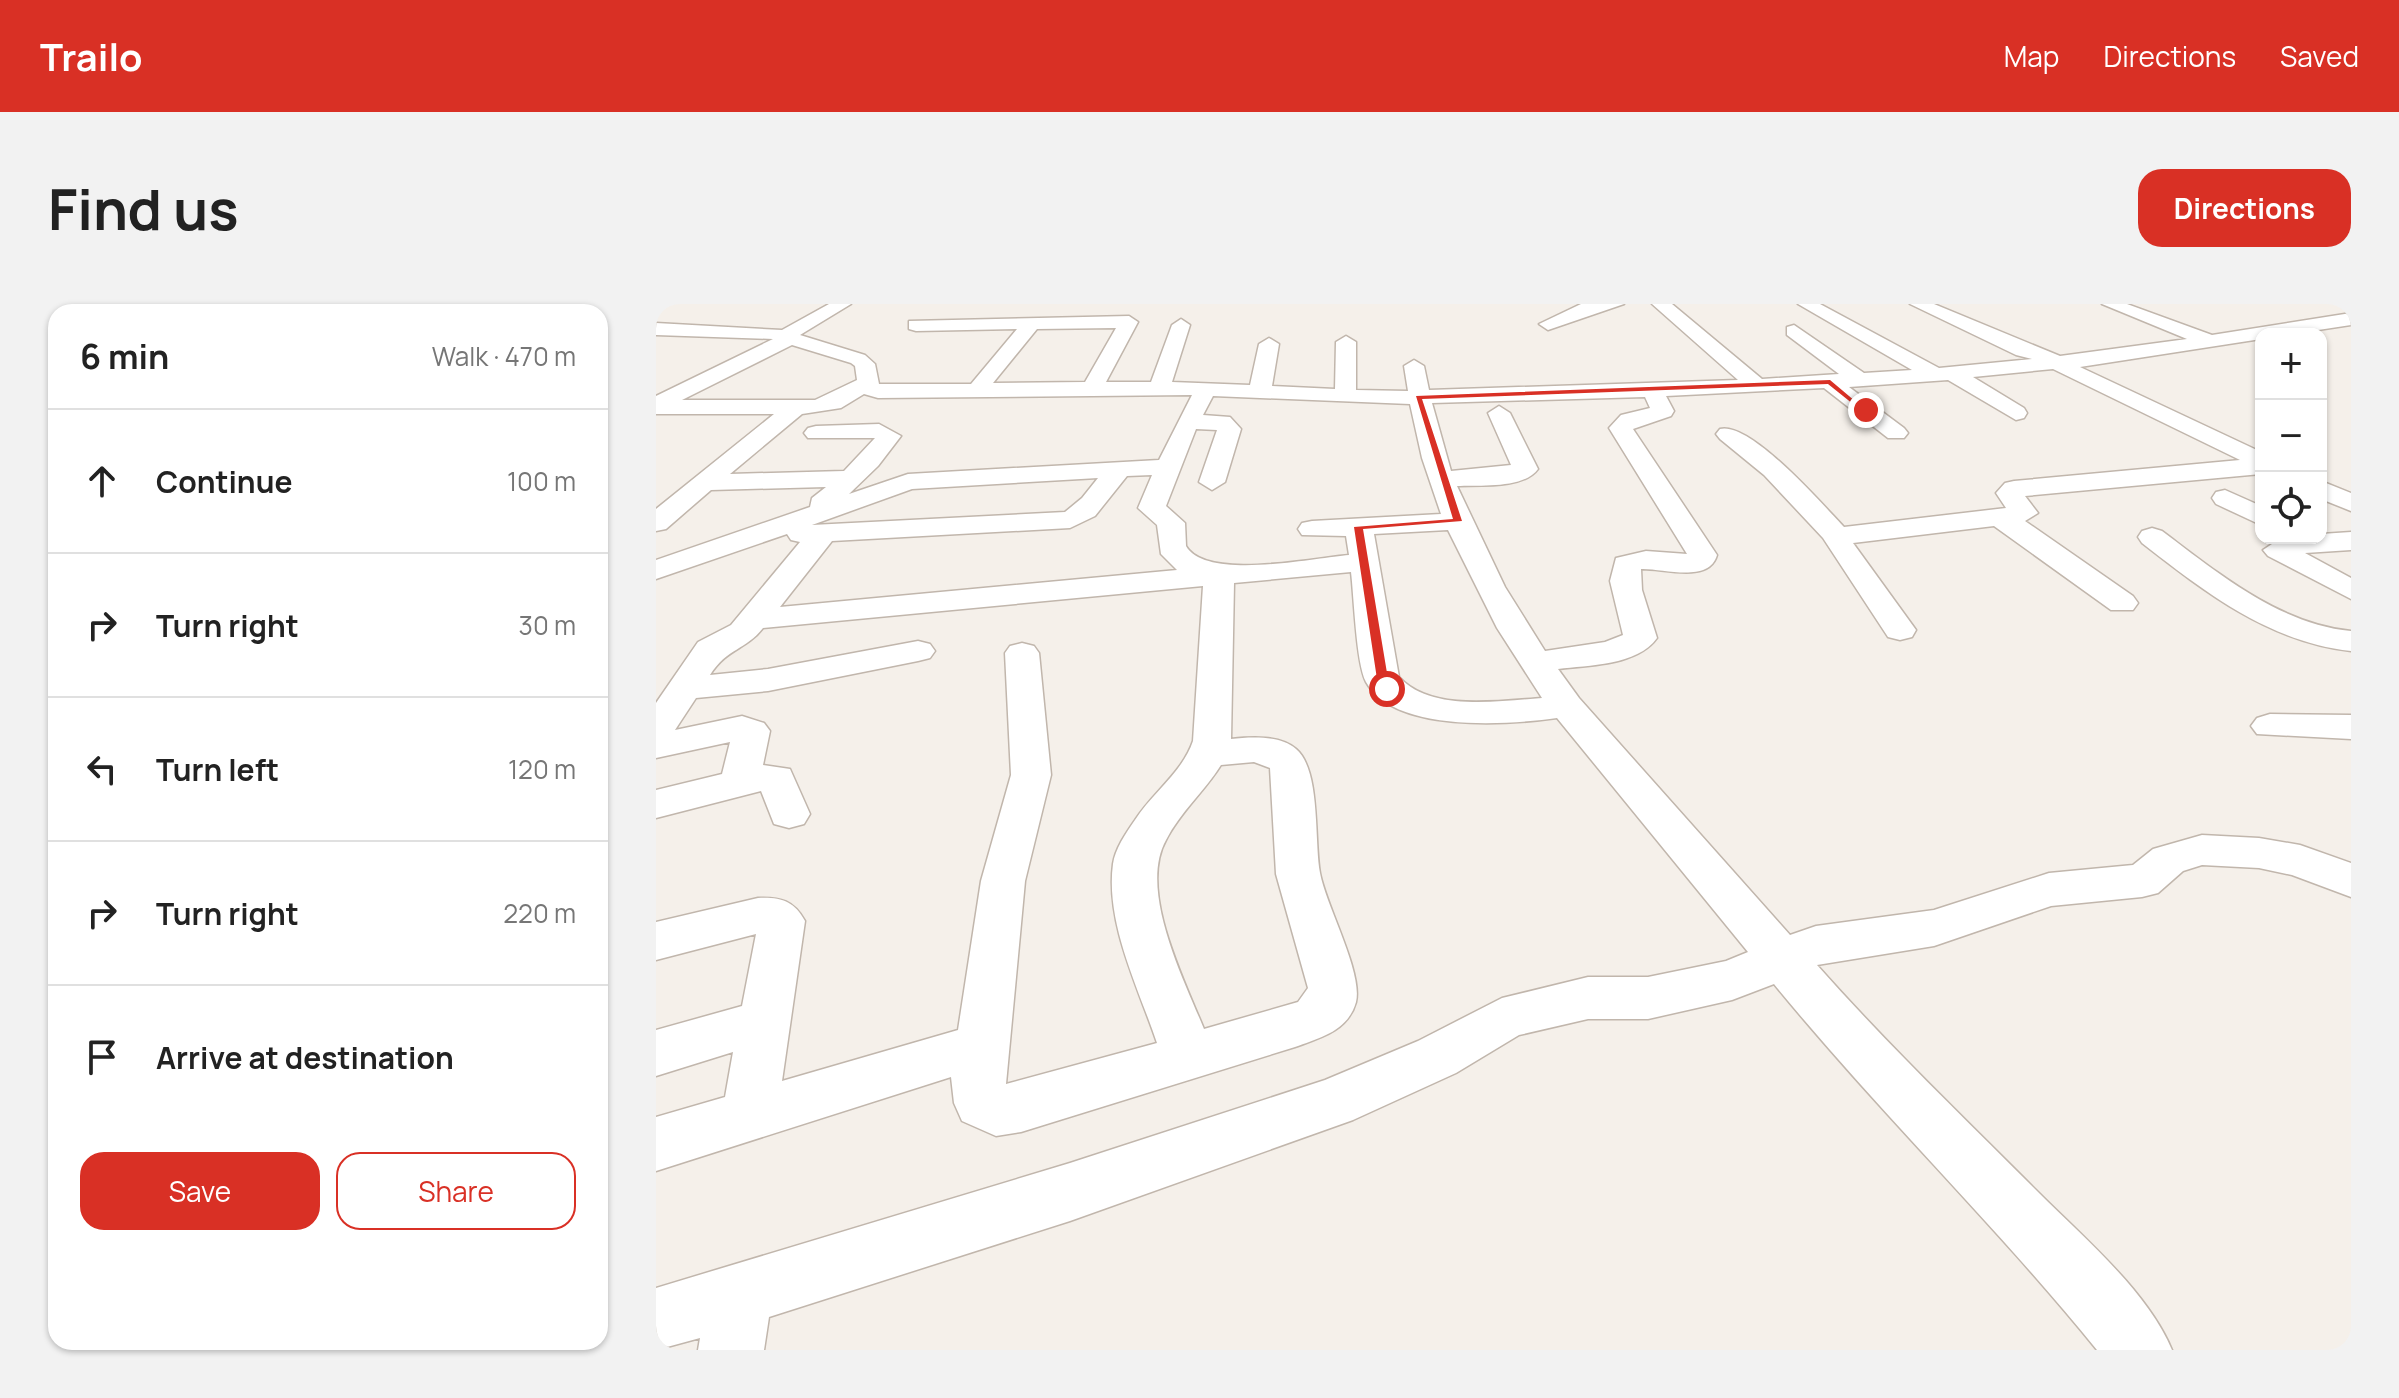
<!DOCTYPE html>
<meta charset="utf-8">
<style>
:root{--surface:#fff;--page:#f2f2f2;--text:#222;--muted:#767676;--line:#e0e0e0;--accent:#d93025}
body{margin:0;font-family:Manrope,sans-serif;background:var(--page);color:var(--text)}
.controls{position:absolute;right:24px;top:24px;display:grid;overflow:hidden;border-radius:16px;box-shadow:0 2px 6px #0004}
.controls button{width:72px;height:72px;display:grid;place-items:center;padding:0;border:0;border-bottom:2px solid var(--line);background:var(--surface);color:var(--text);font:40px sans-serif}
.stop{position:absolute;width:24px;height:24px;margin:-18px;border:6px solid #d93025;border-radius:50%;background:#fff}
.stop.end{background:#d93025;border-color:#fff;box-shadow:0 2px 8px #0008}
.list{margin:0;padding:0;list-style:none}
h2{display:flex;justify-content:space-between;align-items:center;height:104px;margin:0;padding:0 32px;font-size:34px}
h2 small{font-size:26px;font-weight:400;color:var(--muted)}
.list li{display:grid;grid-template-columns:52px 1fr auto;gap:24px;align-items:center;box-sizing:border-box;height:144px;padding:0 32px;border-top:2px solid var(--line)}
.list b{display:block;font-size:30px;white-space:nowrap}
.list em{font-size:26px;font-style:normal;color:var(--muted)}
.actions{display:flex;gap:16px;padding:24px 32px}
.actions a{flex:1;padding:18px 0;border:2px solid var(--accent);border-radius:24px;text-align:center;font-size:28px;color:var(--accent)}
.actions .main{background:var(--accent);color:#fff}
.icon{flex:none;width:44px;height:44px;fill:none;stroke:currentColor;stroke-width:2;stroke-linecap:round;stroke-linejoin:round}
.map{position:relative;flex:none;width:1695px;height:1046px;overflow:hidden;border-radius:24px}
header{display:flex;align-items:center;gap:48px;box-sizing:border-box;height:112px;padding:0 40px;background:var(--accent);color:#fff}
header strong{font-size:38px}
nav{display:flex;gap:44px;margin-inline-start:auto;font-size:28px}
.intro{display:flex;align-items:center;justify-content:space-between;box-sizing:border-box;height:192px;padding:0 48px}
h1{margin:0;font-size:56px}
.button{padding:20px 36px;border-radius:24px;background:var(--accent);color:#fff;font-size:28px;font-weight:700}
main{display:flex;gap:48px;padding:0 48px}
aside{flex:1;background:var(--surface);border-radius:24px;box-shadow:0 2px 6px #0004}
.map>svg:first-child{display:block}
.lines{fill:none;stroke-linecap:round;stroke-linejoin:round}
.minor-casing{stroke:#c1b6ac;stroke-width:3}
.minor{fill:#fff;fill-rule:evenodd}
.route{fill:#d93025}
</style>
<header>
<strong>Trailo</strong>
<nav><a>Map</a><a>Directions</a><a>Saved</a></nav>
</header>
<div class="intro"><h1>Find us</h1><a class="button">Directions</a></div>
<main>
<aside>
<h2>6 min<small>Walk · 470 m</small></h2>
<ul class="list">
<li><svg class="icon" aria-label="ahead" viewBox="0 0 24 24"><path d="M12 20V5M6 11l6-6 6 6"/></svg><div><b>Continue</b></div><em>100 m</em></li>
<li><svg class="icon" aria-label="right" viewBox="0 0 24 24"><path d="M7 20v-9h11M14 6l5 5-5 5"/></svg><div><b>Turn right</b></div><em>30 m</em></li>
<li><svg class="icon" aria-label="left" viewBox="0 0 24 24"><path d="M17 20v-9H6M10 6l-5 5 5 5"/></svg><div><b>Turn left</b></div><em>120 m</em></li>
<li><svg class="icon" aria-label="right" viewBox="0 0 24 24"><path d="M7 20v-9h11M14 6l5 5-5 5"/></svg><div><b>Turn right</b></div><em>220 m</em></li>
<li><svg class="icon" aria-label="arrive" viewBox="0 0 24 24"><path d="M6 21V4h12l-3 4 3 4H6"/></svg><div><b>Arrive at destination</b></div></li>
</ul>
<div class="actions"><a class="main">Save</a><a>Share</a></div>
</aside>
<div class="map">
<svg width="1695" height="1046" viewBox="0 0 1695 1046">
<rect width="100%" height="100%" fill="#f5f0ea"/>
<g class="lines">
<g class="minor-casing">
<g id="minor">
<path d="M 173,0 L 195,0 L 144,31 L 209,51 L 219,60 L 223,80 L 315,80 L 361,25 L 260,27 L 253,25 L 253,17 L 473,12 L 482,18 L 450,78 L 495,78 L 516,21 L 525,15 L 534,21 L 516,78 L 594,81 L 603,40 L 613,34 L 623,40 L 616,82 L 679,85 L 680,38 L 690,32 L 700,38 L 700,86 L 752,87 L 748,62 L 758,56 L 768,62 L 773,86 L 1082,76 L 996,0 L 1016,0 L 1106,75 L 1183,70 L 1131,31 L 1131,23 L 1138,21 L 1208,69 L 1256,66 L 1142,0 L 1164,0 L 1283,64 L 1376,55 L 1360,51 L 1254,0 L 1278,0 L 1404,52 L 1531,35 L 1446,0 L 1471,0 L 1556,31 L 1695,9 L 1695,21 L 1636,30 L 1605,30 L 1605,35 L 1424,63 L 1605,148 L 1605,170 L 1369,192 L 1382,209 L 1369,217 L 1477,292 L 1482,299 L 1477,306 L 1455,306 L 1338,222 L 1197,239 L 1260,326 L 1256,333 L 1244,336 L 1232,333 L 1167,234 L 1108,171 L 1064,135 L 1060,130 L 1064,125 C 1094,117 1166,200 1188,223 L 1350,204 L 1340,189 L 1349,179 L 1358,177 L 1584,156 L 1397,65 L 1317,73 L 1368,104 L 1371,109 L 1368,114 L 1360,116 L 1292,76 L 1193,83 L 1248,124 L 1252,129 L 1248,134 L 1232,134 L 1168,84 L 1010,92 L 1018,107 L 1015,112 L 977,125 L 1061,251 C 1053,280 1006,264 985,265 L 986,286 L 1001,334 C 981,362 932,361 902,365 L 923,394 L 1134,631 L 1160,622 L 1278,606 L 1393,569 L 1477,561 L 1497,545 L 1546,531 L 1603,534 L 1644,541 L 1695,559 L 1695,593 L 1636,571 L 1603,564 L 1546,561 L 1527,567 L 1502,589 L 1486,593 L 1395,602 L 1278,642 L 1161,661 C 1231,740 1308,814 1383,889 C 1427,933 1492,988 1516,1046 L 1441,1046 C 1338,919 1221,806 1118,680 L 1076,696 L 992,715 L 932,715 L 863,731 L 800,769 L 697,816 L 414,917 L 113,1013 L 108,1046 L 42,1046 L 44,1034 L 0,1046 L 0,984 L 414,859 L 669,776 L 762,737 L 846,694 L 932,673 L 992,673 L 1070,657 L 1092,648 L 901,414 C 851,421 738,429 710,378 C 700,359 698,292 695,268 L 578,279 L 575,435 C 595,433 624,431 640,445 C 665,466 658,537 664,569 C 670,602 707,668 700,698 C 692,727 664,734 639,743 L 365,828 L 340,832 L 306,817 L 298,799 L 295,773 L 0,867 L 0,813 L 69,793 L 77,748 L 0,772 L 0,726 L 86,702 L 100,630 L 0,656 L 0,618 L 102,594 C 125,593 138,597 149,617 L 126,777 L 302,726 L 325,577 L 355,471 L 349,349 L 354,342 L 366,339 L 378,342 L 383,349 L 395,471 L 369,577 L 350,780 L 501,739 C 483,685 449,619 457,560 C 459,545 470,529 479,516 C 497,488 526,469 537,437 L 547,282 L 107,324 C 90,346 71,344 54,371 L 112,365 L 262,337 L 274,340 L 279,347 L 274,354 L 262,357 L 112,387 L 40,394 L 19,426 L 86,412 L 108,419 L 114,427 L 107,461 L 134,465 L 154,510 L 148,520 L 133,524 L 118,520 L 105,487 L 0,514 L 0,486 L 66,470 L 74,438 L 0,454 L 0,399 L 42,338 L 75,321 L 144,238 L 135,236 L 131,230 L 0,275 L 0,256 L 154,203 L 156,194 L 170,183 L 55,186 L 10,225 L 0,227 L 0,205 L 118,110 L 0,110 L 0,92 L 117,35 L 0,31 L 0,19 L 126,26 ZM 460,24 L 429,78 L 337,79 L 381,25 ZM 136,41 L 195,59 L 199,62 L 201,76 L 159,96 L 26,96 ZM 208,90 L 222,94 L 536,91 L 503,156 L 252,170 L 193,190 L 222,162 L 245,132 L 223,120 L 160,122 L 152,124 L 148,129 L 152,134 L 219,134 L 188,167 L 74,170 L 146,110 L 185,104 ZM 557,92 L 754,100 L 766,154 L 785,210 L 656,217 L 646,219 L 642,225 L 646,231 L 690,232 L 693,251 C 657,254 550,277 530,242 L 529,219 L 510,202 L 540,125 L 561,126 L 543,178 L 556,186 L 569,178 L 585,125 L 574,113 L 547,111 ZM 989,93 L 994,104 L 965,111 L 953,124 L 1031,250 L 990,247 L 960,254 L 954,277 L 967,331 L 949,338 L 889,347 L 849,283 L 801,182 C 823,181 868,185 882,165 L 854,109 L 843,102 L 832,109 L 855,161 L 795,167 L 776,99 ZM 496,171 L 482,204 L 501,221 L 505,250 L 521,266 L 124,303 L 176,237 L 414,224 L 439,212 L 471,172 ZM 442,174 L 426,194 L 409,208 L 156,221 L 256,185 ZM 792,226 L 841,324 L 886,394 C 843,397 775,408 743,373 L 718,230 ZM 598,458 L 614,464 L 620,570 L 652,684 L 642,698 L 548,725 C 528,676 482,586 510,536 C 524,508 549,487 565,461 Z"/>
<polygon points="925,0 968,0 892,26 883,20"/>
<polygon points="1665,177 1695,189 1695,207 1665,195"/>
<polygon points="1569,186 1605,202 1605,221 1560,200 1556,194 1560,188"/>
<path d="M 1496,224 L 1506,227 C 1562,269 1623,320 1695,327 L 1695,347 C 1613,338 1549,288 1486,239 L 1482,233 L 1486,227 Z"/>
<polygon points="1695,228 1695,246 1649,249 1695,274 1695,295 1612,252 1607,246 1625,234 1665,234 1665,230"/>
<polygon points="1614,410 1695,411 1695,435 1601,430 1595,422 1601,414"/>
</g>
</g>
<use href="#minor" class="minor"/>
</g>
<polygon class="route" points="1174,76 1212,108 1207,108 1172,80 766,95 806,217 707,225 732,375 737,385 727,387 721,375 698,223 797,215 760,92"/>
</svg>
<div class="controls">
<button>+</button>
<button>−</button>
<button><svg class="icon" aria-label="locate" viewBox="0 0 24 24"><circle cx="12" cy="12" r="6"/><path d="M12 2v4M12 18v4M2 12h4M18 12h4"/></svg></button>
</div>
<div class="stop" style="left:731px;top:385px"></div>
<div class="stop end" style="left:1210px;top:106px"></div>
</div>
</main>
